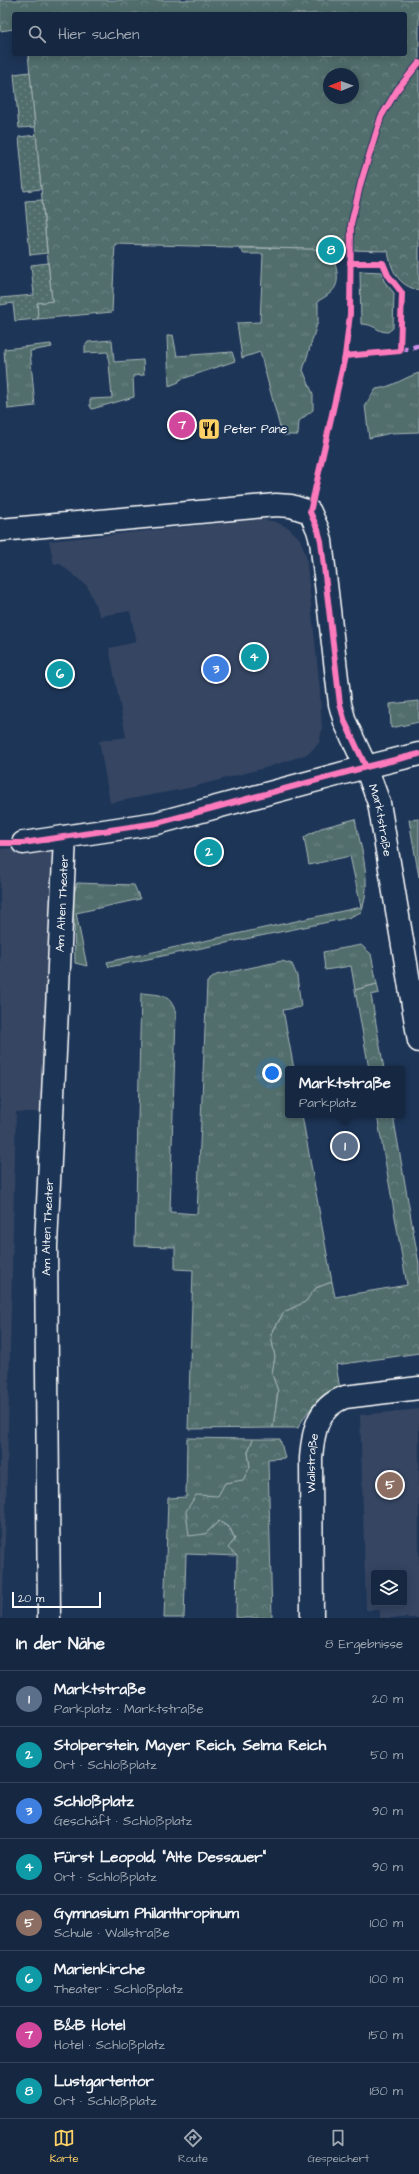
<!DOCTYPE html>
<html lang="de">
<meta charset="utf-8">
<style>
:root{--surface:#162841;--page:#23344c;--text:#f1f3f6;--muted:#9ea6b1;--line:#35445a;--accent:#ffd166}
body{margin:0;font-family:"Architects Daughter",sans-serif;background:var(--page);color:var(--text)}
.controls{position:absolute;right:12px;bottom:12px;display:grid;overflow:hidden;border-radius:4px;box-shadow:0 2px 10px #0003}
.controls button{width:36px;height:36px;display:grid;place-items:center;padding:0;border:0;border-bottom:1px solid var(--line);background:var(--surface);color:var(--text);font:20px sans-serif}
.compass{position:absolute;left:323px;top:68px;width:36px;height:36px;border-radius:50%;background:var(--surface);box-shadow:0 2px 10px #0003;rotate:269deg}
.scale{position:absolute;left:12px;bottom:10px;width:89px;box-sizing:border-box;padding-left:4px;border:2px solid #fff;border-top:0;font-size:11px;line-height:14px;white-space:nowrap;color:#fff;-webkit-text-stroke:3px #1d3557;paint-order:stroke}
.you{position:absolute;left:272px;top:1073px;width:14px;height:14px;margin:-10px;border:3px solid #fff;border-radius:50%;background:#1a73e8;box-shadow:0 0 0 6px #1a73e833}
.badge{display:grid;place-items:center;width:26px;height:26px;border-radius:50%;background:var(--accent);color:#fff;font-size:13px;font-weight:700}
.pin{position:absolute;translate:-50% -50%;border:2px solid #fff;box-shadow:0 1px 4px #0006}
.popup{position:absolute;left:285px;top:1066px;width:120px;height:52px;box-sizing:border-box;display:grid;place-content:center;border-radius:4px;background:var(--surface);filter:drop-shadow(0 1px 3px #0005);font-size:13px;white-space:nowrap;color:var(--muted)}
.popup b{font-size:15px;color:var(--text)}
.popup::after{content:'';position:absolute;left:50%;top:100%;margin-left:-8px;border:8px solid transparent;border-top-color:var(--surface)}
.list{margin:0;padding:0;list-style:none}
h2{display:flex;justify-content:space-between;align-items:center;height:52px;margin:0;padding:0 16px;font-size:17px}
h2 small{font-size:13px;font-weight:400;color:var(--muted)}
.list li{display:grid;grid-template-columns:26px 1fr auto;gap:12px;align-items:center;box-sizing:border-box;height:56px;padding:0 16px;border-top:1px solid var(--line)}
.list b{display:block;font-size:15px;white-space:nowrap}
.list p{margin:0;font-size:13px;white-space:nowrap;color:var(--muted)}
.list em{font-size:13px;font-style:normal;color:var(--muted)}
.icon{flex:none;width:22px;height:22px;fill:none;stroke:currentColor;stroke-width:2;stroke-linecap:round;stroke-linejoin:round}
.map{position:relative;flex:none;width:419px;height:1618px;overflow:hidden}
.search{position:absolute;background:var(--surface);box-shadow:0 2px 10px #0003;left:12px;right:12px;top:12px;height:44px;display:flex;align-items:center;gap:10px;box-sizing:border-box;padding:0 14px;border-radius:4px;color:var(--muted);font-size:15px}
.sheet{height:500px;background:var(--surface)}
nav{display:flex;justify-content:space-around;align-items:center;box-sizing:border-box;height:56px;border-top:1px solid var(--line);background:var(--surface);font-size:11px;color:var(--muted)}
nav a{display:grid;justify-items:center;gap:2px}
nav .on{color:var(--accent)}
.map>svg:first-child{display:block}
.built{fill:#344562;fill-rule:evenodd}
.grass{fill:url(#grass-tufts);stroke:#a8b6b6}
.forest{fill:url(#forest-crowns);stroke:#a8b6b6;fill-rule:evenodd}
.garden{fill:url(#garden-dots);stroke:#a8b6b6}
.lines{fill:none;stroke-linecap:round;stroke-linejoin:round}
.street-casing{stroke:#fff;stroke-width:25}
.street{stroke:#1d3557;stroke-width:22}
.quiet{stroke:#ce8fe9;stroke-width:5;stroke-dasharray:10 5;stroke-linecap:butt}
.cycleway-casing{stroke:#1d3557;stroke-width:8}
.cycleway{stroke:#fd7abc;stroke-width:6}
.labels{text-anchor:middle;stroke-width:4;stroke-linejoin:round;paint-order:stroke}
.poi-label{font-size:12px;fill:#fff;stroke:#1d3557;text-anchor:start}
.street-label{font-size:12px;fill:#fff;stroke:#1d3557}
</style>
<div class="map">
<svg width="419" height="1618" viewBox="0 0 419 1618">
<defs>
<pattern id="grass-tufts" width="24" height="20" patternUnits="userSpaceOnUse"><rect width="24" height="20" fill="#516e6d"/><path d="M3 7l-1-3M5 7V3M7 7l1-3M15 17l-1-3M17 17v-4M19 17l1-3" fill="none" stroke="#6b8483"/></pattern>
<pattern id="forest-crowns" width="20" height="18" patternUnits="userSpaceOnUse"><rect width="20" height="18" fill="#516e6d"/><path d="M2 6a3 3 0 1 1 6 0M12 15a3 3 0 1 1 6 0" fill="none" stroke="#6b8483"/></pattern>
<pattern id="garden-dots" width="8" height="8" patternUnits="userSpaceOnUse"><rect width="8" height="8" fill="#516e6d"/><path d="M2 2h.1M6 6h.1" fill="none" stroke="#6b8483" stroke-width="1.8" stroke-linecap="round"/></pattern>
</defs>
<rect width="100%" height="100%" fill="#1d3557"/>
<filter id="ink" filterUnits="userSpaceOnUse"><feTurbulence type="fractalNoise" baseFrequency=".025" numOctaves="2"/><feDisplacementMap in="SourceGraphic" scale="8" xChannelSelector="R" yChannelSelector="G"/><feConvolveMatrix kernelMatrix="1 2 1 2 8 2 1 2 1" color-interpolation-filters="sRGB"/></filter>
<g filter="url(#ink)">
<g class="built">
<polygon points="261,519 276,522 289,528 300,539 306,555 320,690 322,730 319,743 309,753 302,756 265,768 189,788 110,803 99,741 126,737 109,648 136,642 130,611 100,616 87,586 60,564 54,565 49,541"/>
<polygon points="61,845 48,1112 16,1112 6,1510 2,1618 0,1618 0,849"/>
<path d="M 419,1409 L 419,1618 L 380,1618 L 380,1610 L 366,1610 L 360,1415 ZM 374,1573 L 404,1573 L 404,1603 L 374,1603 Z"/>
</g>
<g class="grass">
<path d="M 239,248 L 325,249 L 327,255 L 335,262 C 340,284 338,290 318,301 L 318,321 L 303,370 L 313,394 L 313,410 L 299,421 L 298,435 L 282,435 L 260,352 L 242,358 L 237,323 L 260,322 L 263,254 L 244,254 Z"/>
<path d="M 360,271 L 382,272 L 384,281 L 394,293 L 393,328 L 388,332 C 376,332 376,324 361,324 Z"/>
<polygon points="173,335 177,356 232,352 235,361 179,380 179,382 169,386 167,336"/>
<polygon points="112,340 114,362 143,360 144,375 133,376 134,397 92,409 90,406 90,399 112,398 108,352 85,353 85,346 88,342"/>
<polygon points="51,344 52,347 30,351 35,406 8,409 4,349"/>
<path d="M 419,373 L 419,432 L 391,433 L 369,438 L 365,405 L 376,389 C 393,387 403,378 419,373 Z"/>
<polygon points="419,701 419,722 391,728 390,704"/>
<path d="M 355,819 C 361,849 373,883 361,912 L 348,918 L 109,967 L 107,962 L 361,907 L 350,856 L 309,865 L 304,837 L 321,828 Z"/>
<polygon points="419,819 419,877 409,820"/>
<polygon points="77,883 134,885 140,899 76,913 87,966 75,963 74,919 69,911"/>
<polygon points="361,945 371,954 377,984 355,990 351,966 325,970 323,952"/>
<path d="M 282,961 L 292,964 L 297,976 L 301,1007 L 283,1010 L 294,1069 L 288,1069 L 288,1115 L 302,1115 L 332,1282 L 316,1288 L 306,1302 L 284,1312 L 271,1334 L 275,1357 L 272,1374 L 278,1391 L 273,1428 L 188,1429 L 193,1270 L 175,1269 L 175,1247 L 135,1246 L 141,993 C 160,995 171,993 176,1014 L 170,1212 L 197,1214 L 207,982 L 216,975 Z"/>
<path d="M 187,1438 L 253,1439 L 248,1452 L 250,1467 L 243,1481 L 225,1483 L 205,1534 L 219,1521 C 235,1531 235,1538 237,1556 L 186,1554 L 184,1618 L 164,1618 L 168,1498 L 186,1497 Z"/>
</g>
<g class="forest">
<path d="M 0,0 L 419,0 L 419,290 C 398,286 391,270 388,251 L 115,244 L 112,312 L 38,319 L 37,303 L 52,301 L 28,54 L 405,54 L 405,14 L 14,14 L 14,29 L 0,31 ZM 329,74 L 353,74 L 353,98 L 329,98 Z"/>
<polygon points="377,984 379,993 371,995 384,1069 369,1069 355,990"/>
<path d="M 377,1115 L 393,1115 L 419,1264 L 419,1353 L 336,1365 L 340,1389 C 319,1396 308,1409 298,1428 L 273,1428 L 278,1391 L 272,1374 L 275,1357 L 271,1335 L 284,1312 L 305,1302 L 316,1288 L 332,1282 L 335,1297 L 407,1285 Z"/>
<polygon points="253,1439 280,1439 285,1458 268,1459 272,1618 236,1618 237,1556 228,1548 235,1539 230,1528 219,1521 205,1534 189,1536 186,1511 196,1495 218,1496 225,1483 243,1480 250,1467 248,1452"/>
</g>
<g class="garden">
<polygon points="30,72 35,127 19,128 14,74"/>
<polygon points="36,135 41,189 24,191 19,137"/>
<polygon points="42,200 47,253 30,255 25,201"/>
<polygon points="48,263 52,301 37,303 38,319 15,321 13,303 0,305 0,298 34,295 31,265"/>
</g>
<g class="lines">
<g class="street-casing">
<g id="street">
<path id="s1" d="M 0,530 L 276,505 L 291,506 L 310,512 L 318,530 L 321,541 L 340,704 L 345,722 L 366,767 L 379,803 L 419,1041"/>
<polyline points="23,843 157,823 366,767 419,754"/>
<path id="s2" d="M 49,1618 L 46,1246 L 65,837"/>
<path id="s3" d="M 312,1618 L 311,1458 C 313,1432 317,1407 345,1397 L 419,1388"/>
</g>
</g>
<use href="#street" class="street"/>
<polyline class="quiet" points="398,351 419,346"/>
<g class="cycleway-casing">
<g id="cycleway">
<polyline points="345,356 400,351 402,293 388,275 383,263 350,263"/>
<polyline points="366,767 345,722 340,704 321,541 318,530 310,512 345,356 350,314 351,224 361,182 381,117 397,90 419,63"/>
<polyline points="0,843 23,843 157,823 366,767 419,754"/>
</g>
</g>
<use href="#cycleway" class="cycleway"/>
</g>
</g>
<defs>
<g id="restaurant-square" transform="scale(1.15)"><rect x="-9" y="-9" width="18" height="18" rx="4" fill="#ffd166" stroke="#1d3557"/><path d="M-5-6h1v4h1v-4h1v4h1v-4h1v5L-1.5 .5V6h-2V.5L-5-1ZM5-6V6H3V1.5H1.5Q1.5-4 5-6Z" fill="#111"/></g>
</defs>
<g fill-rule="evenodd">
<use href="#restaurant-square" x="209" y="429"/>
</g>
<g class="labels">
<g class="poi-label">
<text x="224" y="433">Peter Pane</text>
</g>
<g class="street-label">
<text dy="4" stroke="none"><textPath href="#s1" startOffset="631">Marktstraße</textPath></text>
<text dy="4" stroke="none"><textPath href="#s2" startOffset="715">Am Alten Theater</textPath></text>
<text dy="4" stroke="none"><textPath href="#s2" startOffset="391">Am Alten Theater</textPath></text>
<text dy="4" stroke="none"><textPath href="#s3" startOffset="155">Wallstraße</textPath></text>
</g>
</g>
</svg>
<div class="controls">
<button><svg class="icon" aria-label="layers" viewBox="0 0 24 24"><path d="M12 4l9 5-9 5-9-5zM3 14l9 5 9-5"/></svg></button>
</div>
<svg class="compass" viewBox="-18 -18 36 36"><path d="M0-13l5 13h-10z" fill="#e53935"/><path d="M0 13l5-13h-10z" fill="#9ea6b1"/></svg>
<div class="scale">20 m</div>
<div class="you"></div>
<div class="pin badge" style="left:345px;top:1146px;background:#5c6f8a">1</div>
<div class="popup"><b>Marktstraße</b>Parkplatz</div>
<div class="pin badge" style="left:209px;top:852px;background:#0f9aa8">2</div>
<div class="pin badge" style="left:216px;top:669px;background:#3f7fe0">3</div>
<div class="pin badge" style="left:254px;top:657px;background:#0f9aa8">4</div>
<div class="pin badge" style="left:390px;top:1485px;background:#8d6e63">5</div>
<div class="pin badge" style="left:60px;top:674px;background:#0f9aa8">6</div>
<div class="pin badge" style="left:182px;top:425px;background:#d1479c">7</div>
<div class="pin badge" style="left:331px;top:250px;background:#0f9aa8">8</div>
<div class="search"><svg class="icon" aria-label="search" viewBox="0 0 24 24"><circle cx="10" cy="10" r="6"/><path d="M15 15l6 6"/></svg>Hier suchen</div>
</div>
<section class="sheet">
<h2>In der Nähe<small>8 Ergebnisse</small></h2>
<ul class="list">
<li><span class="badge" style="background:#5c6f8a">1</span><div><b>Marktstraße</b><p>Parkplatz · Marktstraße</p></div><em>20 m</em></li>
<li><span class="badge" style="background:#0f9aa8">2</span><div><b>Stolperstein, Mayer Reich, Selma Reich</b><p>Ort · Schloßplatz</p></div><em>50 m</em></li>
<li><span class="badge" style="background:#3f7fe0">3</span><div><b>Schloßplatz</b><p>Geschäft · Schloßplatz</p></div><em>90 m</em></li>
<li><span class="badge" style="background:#0f9aa8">4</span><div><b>Fürst Leopold, &quot;Alte Dessauer&quot;</b><p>Ort · Schloßplatz</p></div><em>90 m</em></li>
<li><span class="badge" style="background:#8d6e63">5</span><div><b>Gymnasium Philanthropinum</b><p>Schule · Wallstraße</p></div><em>100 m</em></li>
<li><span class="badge" style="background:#0f9aa8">6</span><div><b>Marienkirche</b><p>Theater · Schloßplatz</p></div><em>100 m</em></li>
<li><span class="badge" style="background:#d1479c">7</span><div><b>B&amp;B Hotel</b><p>Hotel · Schloßplatz</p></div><em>150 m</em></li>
<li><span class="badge" style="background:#0f9aa8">8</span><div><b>Lustgartentor</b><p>Ort · Schloßplatz</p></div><em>180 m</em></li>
</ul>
</section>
<nav>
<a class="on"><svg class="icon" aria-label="map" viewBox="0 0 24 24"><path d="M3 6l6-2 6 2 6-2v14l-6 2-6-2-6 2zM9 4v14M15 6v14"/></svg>Karte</a>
<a><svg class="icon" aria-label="directions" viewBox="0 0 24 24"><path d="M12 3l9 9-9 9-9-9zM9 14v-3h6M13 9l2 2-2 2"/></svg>Route</a>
<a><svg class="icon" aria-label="saved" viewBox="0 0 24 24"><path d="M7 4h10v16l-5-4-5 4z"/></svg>Gespeichert</a>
</nav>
